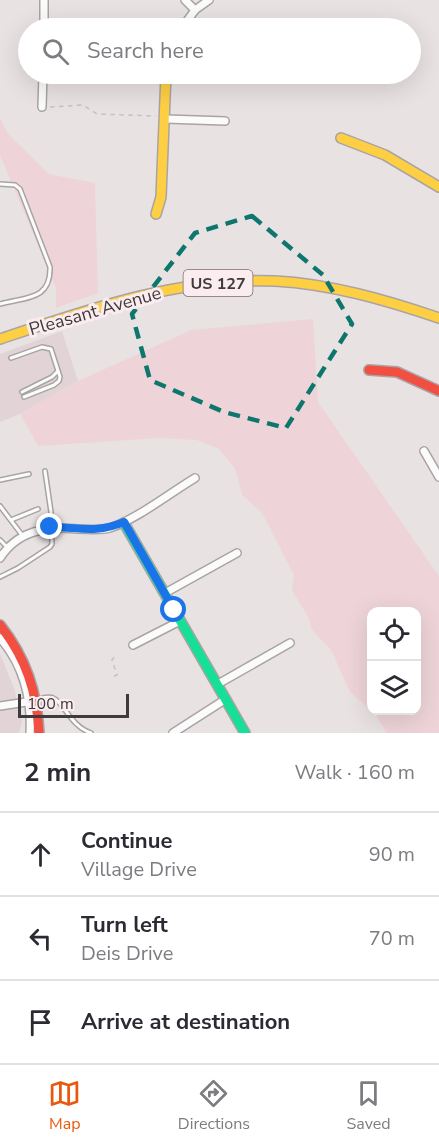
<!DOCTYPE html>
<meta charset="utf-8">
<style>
:root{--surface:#fff;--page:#f7f7f7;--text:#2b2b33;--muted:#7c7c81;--line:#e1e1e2;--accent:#ea580c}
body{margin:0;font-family:"Nunito Sans",sans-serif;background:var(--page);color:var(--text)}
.controls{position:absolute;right:18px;bottom:18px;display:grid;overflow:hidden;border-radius:12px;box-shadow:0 6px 24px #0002}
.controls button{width:54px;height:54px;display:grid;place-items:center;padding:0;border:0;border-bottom:2px solid var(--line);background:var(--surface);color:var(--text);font:30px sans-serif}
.scale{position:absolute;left:18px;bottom:15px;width:111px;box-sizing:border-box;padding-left:6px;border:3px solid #3f3a3b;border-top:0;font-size:16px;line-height:21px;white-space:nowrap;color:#3f3a3b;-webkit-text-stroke:4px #faecef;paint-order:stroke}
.stop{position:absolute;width:18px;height:18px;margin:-14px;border:4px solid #1a73e8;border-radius:50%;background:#fff}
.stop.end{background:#1a73e8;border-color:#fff;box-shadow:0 2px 6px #0008}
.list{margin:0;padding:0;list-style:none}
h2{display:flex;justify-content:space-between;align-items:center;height:78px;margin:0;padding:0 24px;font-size:26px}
h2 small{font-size:20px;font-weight:400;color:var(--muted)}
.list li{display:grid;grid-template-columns:39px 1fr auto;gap:18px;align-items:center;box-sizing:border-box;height:84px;padding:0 24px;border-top:2px solid var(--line)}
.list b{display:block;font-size:22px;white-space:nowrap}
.list p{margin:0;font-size:20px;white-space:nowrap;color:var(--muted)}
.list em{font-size:20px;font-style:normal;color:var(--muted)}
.icon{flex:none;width:33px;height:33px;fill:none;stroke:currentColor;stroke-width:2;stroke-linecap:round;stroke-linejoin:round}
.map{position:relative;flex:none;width:439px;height:733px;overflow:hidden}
.search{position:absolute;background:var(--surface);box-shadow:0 6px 24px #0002;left:18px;right:18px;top:18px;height:66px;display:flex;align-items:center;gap:15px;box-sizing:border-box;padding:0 21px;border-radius:33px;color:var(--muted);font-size:22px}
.sheet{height:330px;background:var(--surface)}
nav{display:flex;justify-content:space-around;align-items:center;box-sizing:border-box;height:84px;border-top:2px solid var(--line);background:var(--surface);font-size:16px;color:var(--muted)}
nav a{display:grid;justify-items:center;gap:3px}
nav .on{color:var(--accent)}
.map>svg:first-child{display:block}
.built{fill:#e1d3d6}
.green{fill:#eed4d9;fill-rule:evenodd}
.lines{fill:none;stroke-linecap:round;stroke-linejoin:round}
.lane-casing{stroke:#a9a4a4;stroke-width:6}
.street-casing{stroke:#a9a4a4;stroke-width:10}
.fast-casing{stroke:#a9a4a4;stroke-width:12}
.slow-casing{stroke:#a9a4a4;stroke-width:12}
.jam-casing{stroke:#a9a4a4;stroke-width:12}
.path{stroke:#c4c2c2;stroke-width:1.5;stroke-dasharray:4.5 4.5;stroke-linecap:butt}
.lane{stroke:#fcfbfb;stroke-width:3}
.street{stroke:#fcfbfb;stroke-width:7}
.fast{stroke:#16e098;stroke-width:9}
.slow{stroke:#ffcf43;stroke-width:9}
.jam{stroke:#f24e42;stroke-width:9}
.route{stroke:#1a73e8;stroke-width:8}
.marked{fill:none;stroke:#0f766e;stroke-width:4.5;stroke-dasharray:12 8;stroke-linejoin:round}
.labels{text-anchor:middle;stroke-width:6;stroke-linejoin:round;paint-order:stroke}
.shield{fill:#faecef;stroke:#776f71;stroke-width:1.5}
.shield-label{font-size:16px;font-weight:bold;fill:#3f3a3b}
.street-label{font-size:18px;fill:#3f3a3b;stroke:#faecef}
</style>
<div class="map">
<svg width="439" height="733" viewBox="0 0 439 733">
<rect width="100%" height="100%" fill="#e9e2e3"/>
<g class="built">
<polygon points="62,331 78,381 20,414 0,422 0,354"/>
<polygon points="0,654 14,688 22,721 19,733 0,733"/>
</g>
<g class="green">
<polygon points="0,118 8,134 49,174 95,183 98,293 56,308 56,288 0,155"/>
<path d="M 313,319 L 318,402 L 439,576 L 439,733 L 387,733 L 376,715 L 350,692 L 331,650 L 312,630 L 308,617 L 292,590 L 294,575 L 262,513 L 242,495 L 235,469 L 219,449 L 197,440 L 158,438 L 38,446 L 20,414 L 78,381 L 191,330 ZM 372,612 L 416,612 L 416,710 L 372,710 Z"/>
</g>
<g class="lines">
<g class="lane-casing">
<g id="lane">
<path d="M 0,184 L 15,185 L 20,189 L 50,267 C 51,300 27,297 0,304"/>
<polyline points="11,358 42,347 51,349 60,377 59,381 54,385 24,397"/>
<polyline points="22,392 52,377 58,371"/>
<polyline points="0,480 29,474"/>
<polyline points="0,506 22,535"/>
<polyline points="11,520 38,509"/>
<polyline points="0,540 7,547"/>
<polyline points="0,577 18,568 50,547 52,544 51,512 45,471"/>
<path d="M 39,699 C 43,698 49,696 53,698 C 64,702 70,726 91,733"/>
</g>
</g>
<g class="street-casing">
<g id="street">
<polyline points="185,0 195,10"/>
<polyline points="44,28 44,0"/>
<polyline points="182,28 195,10 209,0"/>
<polyline points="42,107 43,74"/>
<polyline points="166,119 225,121"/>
<polyline points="424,451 439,477"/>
<path d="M 0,558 C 18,530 47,526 78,529 C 89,529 99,531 110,528 C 137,519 170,493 195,478"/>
<polyline points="165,593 237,553"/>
<path d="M 0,638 C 23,664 32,699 30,733"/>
<polyline points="133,645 180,621"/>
<polyline points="218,684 290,643"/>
<polyline points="0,706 33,701"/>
<polyline points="173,733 226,699"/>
</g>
</g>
<g class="fast-casing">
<polyline id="fast" points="124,523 245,733"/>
</g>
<g class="slow-casing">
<g id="slow">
<polyline points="341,138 385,155 439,187"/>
<polyline points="156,214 161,197 166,74"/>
<path d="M 0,339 C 89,309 180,277 275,281 C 331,284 386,300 439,318"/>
</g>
</g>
<g class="jam-casing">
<g id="jam">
<polyline points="369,370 397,372 439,391"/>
<path d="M 0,625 C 26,658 37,692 39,733"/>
</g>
</g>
<g class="path">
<polyline points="50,107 83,105 97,114 156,116"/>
<polyline points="114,676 117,675 112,660 116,654"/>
</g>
<use href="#lane" class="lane"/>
<use href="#street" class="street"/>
<use href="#fast" class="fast"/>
<use href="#slow" class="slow"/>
<use href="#jam" class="jam"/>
</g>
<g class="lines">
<path class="route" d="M 50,527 C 80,527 94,534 124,522 L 174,610"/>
</g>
<path class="marked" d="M 252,216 L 323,275 L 352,324 L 286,428 L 224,412 L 150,380 L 132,314 L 195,233 Z"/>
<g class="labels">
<rect class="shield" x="183.5" y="270" width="69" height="26" rx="4.5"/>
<g class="shield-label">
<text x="218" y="289">US 127</text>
</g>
<g class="street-label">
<text transform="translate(95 311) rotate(-16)" y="6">Pleasant Avenue</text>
</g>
</g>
</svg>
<div class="controls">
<button><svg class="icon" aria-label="locate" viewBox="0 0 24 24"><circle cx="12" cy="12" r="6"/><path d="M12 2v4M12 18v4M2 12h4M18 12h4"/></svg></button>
<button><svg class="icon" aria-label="layers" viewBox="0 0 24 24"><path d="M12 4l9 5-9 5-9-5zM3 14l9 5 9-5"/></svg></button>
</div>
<div class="scale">100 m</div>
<div class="stop" style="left:174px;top:610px"></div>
<div class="stop end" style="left:50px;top:527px"></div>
<div class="search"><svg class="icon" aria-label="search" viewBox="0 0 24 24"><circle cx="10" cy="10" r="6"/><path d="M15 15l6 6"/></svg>Search here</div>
</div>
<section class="sheet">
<h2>2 min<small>Walk · 160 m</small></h2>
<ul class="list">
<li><svg class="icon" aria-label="ahead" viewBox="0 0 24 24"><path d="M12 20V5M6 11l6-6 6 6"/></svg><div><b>Continue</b><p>Village Drive</p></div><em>90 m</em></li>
<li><svg class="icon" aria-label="left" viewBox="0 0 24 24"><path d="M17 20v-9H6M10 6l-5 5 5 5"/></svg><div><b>Turn left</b><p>Deis Drive</p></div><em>70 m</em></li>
<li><svg class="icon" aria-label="arrive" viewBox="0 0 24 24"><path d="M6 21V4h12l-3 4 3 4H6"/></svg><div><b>Arrive at destination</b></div></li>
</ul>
</section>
<nav>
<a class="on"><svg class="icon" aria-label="map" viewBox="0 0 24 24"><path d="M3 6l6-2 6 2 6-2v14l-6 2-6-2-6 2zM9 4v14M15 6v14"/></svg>Map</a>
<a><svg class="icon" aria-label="directions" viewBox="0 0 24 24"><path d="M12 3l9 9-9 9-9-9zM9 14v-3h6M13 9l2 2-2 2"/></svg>Directions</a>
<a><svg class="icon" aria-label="saved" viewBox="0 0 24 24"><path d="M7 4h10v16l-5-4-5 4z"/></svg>Saved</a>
</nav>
